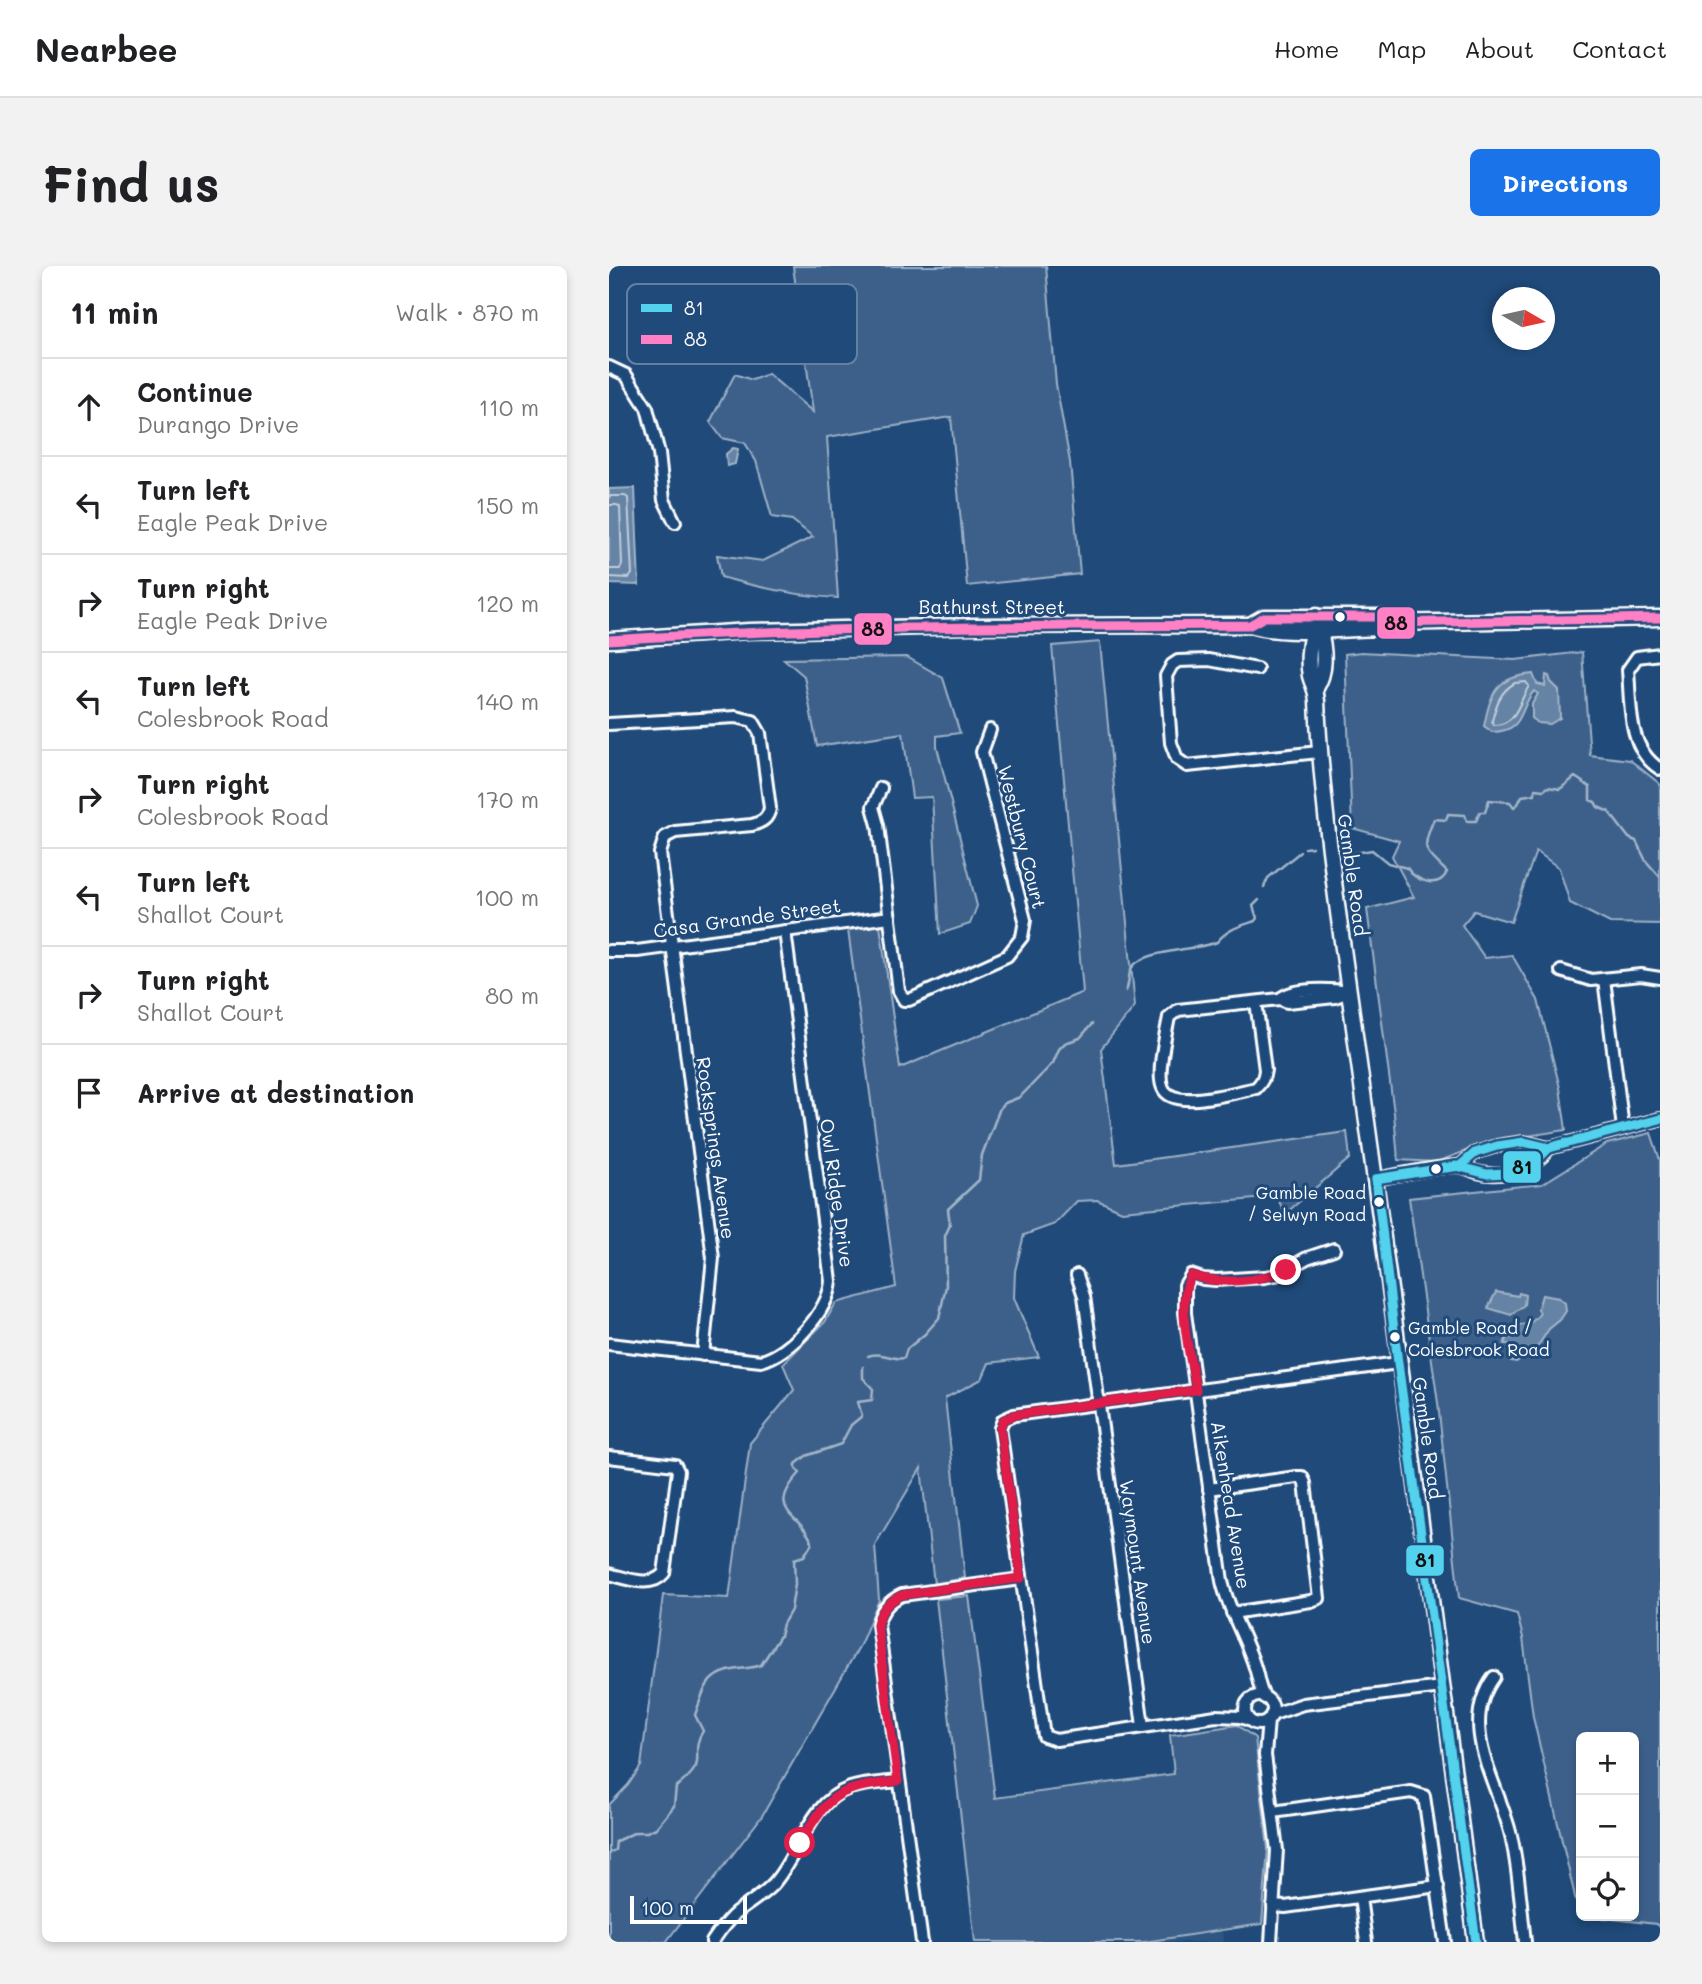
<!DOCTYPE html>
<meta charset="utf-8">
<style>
:root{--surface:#fff;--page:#f2f2f2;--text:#202124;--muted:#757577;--line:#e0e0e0;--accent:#1a73e8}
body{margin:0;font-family:Mali,sans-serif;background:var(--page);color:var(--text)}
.controls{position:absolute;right:21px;bottom:21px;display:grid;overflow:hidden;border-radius:10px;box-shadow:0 4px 10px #0003}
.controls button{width:63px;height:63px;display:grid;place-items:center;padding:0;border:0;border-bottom:2px solid var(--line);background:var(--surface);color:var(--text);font:35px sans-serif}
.compass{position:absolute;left:883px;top:21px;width:63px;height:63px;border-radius:50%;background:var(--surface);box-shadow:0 4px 10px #0003;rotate:99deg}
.scale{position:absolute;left:21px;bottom:18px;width:117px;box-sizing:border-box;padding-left:7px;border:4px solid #fff;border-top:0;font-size:19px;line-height:24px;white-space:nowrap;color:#fff;-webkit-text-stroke:5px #1f4a7a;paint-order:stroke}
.stop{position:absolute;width:21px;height:21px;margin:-16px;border:5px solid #e11d48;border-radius:50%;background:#fff}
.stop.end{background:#e11d48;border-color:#fff;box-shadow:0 2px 7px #0008}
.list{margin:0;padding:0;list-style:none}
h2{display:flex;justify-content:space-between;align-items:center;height:91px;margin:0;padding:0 28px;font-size:30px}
h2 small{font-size:23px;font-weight:400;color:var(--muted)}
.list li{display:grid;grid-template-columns:46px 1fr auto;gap:21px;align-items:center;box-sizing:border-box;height:98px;padding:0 28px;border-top:2px solid var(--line)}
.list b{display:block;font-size:26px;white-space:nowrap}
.list p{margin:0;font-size:23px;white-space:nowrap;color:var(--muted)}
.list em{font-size:23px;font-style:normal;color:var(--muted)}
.icon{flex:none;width:38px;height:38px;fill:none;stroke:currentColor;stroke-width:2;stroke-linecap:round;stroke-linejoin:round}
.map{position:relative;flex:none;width:1051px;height:1676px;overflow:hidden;border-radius:10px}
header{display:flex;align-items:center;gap:42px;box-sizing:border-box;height:98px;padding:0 35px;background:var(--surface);border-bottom:2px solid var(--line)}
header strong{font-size:33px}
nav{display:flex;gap:38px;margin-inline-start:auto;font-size:24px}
.intro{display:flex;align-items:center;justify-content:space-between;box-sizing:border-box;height:168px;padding:0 42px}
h1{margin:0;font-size:49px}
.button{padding:18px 32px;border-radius:10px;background:var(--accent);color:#fff;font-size:24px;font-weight:700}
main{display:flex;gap:42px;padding:0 42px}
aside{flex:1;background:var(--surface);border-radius:10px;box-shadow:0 4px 10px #0003}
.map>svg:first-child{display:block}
.built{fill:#2e5683}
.green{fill:#3c618b;stroke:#9eb0c5;stroke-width:2}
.water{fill:#6583a4;stroke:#a3b5c8;stroke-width:2}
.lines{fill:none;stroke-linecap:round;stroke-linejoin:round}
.shore{stroke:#c1cddb;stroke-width:2}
.stream{stroke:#a3b5c8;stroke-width:2.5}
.minor-casing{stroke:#fff;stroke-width:16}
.major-casing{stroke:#fff;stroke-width:19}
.minor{stroke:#1f4a7a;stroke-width:10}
.major{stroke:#1f4a7a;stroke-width:14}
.bus-1-casing{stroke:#1f4a7a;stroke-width:14}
.bus-2-casing{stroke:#1f4a7a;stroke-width:14}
.bus-1{stroke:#53d2ee;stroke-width:9}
.bus-2{stroke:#ff80c5;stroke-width:9}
.route{stroke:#e11d48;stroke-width:9}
.bus-dot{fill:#fff;stroke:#1f4a7a;stroke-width:2.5}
.labels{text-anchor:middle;stroke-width:6;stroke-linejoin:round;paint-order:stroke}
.bus-label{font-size:17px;fill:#fff;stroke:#1f4a7a;text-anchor:end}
.street-label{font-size:19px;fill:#fff;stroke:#1f4a7a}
.key{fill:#1f4a7a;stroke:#6280a2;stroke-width:2}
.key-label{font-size:19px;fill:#fff}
.line-badge{stroke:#1f4a7a;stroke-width:2.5}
.pale-badge-label{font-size:19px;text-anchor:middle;font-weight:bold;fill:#111}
</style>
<header>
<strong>Nearbee</strong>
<nav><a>Home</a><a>Map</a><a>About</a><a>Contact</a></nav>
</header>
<div class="intro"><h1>Find us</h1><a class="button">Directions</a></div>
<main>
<aside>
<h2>11 min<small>Walk · 870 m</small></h2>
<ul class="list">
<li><svg class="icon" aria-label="ahead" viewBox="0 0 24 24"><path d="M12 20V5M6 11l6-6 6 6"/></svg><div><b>Continue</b><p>Durango Drive</p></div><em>110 m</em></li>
<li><svg class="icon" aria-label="left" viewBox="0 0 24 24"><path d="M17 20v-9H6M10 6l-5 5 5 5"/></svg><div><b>Turn left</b><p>Eagle Peak Drive</p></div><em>150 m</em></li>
<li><svg class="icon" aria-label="right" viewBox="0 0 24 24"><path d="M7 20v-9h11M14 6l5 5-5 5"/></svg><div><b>Turn right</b><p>Eagle Peak Drive</p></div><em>120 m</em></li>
<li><svg class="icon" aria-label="left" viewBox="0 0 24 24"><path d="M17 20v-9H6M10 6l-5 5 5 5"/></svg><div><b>Turn left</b><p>Colesbrook Road</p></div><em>140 m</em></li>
<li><svg class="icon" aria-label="right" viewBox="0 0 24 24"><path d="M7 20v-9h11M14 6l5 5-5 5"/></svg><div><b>Turn right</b><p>Colesbrook Road</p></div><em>170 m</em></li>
<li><svg class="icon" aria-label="left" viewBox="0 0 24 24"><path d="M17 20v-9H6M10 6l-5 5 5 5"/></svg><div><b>Turn left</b><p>Shallot Court</p></div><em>100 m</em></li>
<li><svg class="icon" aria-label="right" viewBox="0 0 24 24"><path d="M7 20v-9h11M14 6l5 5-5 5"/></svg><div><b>Turn right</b><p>Shallot Court</p></div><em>80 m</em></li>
<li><svg class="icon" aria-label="arrive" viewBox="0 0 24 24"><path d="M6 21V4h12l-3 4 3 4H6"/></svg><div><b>Arrive at destination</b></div></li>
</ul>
</aside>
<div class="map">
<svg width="1051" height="1676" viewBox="0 0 1051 1676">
<rect width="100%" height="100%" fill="#1f4a7a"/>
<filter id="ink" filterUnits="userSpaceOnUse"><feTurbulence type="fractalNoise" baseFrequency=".0143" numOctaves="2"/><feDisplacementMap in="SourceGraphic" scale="14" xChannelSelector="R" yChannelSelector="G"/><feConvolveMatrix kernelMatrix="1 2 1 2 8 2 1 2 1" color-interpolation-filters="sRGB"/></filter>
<g filter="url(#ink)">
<polygon class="built" points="613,1664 615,1676 535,1676"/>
<g class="green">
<path d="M 184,0 L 437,0 L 447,118 L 461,196 L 471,308 L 358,320 L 342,151 L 218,171 L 229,332 C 188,330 151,322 112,311 L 108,289 L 154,295 L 204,271 L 183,254 L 163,251 L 147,195 L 136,177 L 113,172 L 101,156 L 126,108 L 143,114 L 159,108 L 204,146 Z"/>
<polygon points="491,376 526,740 492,783 507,898 738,866 741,892 676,948 668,931 513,945 488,934 468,935 446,958 415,969 406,1005 405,1032 430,1091 380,1097 373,1113 336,1132 356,1312 325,1318 312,1202 266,1279 270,1334 251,1379 153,1550 57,1676 0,1676 0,1539 19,1519 32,1500 54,1329 120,1332 141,1177 185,1124 174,1098 216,1056 227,1037 287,1021 239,664 271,659 291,802 474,726 443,380"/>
<polygon points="752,386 906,394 973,386 981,489 1021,494 1051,518 1051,658 1001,657 961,637 950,602 927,585 902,656 865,645 853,659 876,692 903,689 929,734 951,822 957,864 880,876 828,896 789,894 785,847 758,643 805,631 783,590 790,575 743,562 736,388"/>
<polygon points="298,391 334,412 351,467 328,470 328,481 368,640 361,658 331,668 323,531 303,532 294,467 208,480 195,410 175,393"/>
<polygon points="1042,867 1051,894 1051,1662 1047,1658 977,1650 1025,1650 1025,1471 972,1471 972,1643 967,1635 924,1451 914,1372 908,1348 850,1332 829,1137 800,932 933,918 998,878"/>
<polygon points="360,1330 386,1532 565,1508 561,1469 628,1459 646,1472 659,1583 653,1658 535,1676 366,1676 327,1333"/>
</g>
<g class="water">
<polygon points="124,182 129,183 126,198 118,200 117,188"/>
<polygon points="26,222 30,319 0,318 0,223"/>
<path d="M 924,408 L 928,418 L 936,420 L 937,409 L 940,410 L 942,416 L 950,424 L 951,452 L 941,458 L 929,457 L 923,452 L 923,438 L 929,428 L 925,425 C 909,443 917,465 883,466 L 875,460 C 882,426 887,411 924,408 Z"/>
<polygon points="887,1026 909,1030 910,1027 916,1029 915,1039 902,1049 879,1042"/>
<path d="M 933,1029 L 950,1032 L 956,1037 L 957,1045 L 951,1054 L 940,1063 L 925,1086 L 907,1096 L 902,1095 L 900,1078 L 895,1078 L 898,1071 L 904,1072 L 911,1059 C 920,1059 926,1055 931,1047 L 929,1043 Z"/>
</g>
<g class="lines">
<g class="shore">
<polyline points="0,230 16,230 19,232 23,308 20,312 0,311"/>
<polyline points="0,239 8,239 11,241 13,299 11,303 0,303"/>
<path d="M 906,417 L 917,416 L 920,420 C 910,435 908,459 885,459 L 883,455 C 887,439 891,425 906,417 Z"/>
</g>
<g class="stream">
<polyline points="696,582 703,581"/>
<path d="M 746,587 L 763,584 L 779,597 L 798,602 C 806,615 830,624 838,606 C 816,584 811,585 825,553 L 837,554 L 839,548 L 856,549 L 858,555 L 867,555 L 871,546 L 876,546 L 880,534 L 901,536 L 905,541 L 909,538 L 913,530 L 926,528 L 926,523 L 935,524 L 939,521 L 951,523 L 966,511 L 981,521 L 981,534 L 986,536 L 989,541 L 1000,546 L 1020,572 L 1027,575 L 1037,595 L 1051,611"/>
<polyline points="655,621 659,612 691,586"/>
<path d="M 517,725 C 520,719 519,710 522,703 C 531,684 589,684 608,676 C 618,663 631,660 646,655 L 648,652 L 644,640 L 650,634"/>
<path d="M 259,1090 C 275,1085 284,1095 295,1092 L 298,1083 L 316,1068 L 330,1052 L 337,1020 L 336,970 L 341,959 L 339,943 L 370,914 L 373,889 L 391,842 L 396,837 L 411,831 L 444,797 L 450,783 L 456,777 L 471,772 L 483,758"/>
<path d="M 0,1587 L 6,1584 L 7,1575 L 27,1566 L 38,1566 L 47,1562 L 65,1540 L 67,1521 C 74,1516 82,1509 86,1502 C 92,1493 83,1480 94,1465 L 86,1449 C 96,1423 95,1408 129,1403 C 137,1402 144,1402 152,1399 L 171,1370 L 174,1358 L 182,1344 L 186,1318 L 185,1293 L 195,1290 L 203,1277 C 193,1247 154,1247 191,1207 L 187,1203 L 187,1198 L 197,1190 L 232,1178 L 242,1159 L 253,1150 L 249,1136 L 263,1134 L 264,1123 L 254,1112 L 254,1101"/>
</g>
<g class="minor-casing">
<g id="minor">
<polyline points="0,101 17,109 38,142 50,187 55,234 66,256"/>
<path d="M 1051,388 L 1028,391 L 1019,404 C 1022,439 1018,482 1051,503"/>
<polyline points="648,403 600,394 569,395 563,399 557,410 562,477 568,493 578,500 710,486"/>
<path d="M 0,458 L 127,451 L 144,455 L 151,467 L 161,542 C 159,553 153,556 143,559 L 66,566 L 56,571 L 51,587 L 104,992 L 94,1089"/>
<polyline points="272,522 264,541 269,559 290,725 295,734 300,734 398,690 413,671 416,654 373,486 381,464"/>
<polyline points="0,685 28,685 281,651"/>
<polyline points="952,705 982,714 1032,709 1051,712"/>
<polyline points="995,713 1014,862"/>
<path d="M 671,733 C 683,721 723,723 739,726"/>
<path d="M 647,736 L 656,804 C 655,812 653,816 647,822 C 627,826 564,845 554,822 C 547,808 557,768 560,751 L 569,744 L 671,733 L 678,736 L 726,731 L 740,726"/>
<polyline points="851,900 866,887 888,880 915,876 940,882 1051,853"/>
<path d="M 767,913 C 793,908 821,902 847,900 C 855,900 861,904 868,906 C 893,913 925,903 940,882"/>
<polyline points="468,1009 475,1030 534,1460"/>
<path d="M 0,1078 L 152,1095 C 181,1088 220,1045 222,1015 L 176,665"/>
<path d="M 0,1191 L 66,1199 L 69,1205 L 55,1307 C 42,1323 17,1312 0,1308"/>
<polyline points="600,1223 688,1211 693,1211 696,1217 710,1332 702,1335 623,1347"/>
<path d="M 885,1411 C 847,1463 892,1520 903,1574 C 910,1607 912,1642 916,1676"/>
<circle cx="650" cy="1444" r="14"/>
<path d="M 656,1432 C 650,1423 650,1415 647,1405 C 639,1375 620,1347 613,1315 L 576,1047 L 576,1019 L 582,1009 L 594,1013 L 607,1014 L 656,1011 L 667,1009 L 698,992 L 725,983"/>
<polyline points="662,1449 694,1438 833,1421"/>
<polyline points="640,1454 631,1451 607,1450 447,1474 435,1470 391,1162 394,1154 405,1149 789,1097"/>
<polyline points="659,1454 656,1489 668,1584 662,1676"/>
<polyline points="664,1546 802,1526 815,1530 836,1676"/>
<polyline points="751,1631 757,1676"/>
<polyline points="664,1640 676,1641 829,1620"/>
<path d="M 103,1676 C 110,1666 117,1655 127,1647 C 140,1637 154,1629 165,1617 C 191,1587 200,1536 241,1522 C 256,1517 274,1517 289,1515"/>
<path d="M 313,1676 L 269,1359 C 271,1345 280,1335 293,1329 L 412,1313"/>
</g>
</g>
<g class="major-casing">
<g id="major">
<path d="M 707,350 C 702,369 697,390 701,410 C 704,421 707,421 708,435 C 713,547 731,658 746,769 C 789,1071 827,1374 867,1676"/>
<polyline points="641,359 655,351 772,351 779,357"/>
<path d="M 0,374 L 140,365 L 364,360 L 641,359 C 677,370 733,363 772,362 L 779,357 L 1051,352"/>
<path d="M 707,422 C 719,403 715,378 709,358"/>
</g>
</g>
<use href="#minor" class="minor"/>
<use href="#major" class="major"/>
<g class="bus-1-casing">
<g id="bus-1">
<polyline points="837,902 851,900 866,887 888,880 915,876 940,882 957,877"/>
<polyline points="767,913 789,1097 867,1676"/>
<polyline points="767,913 847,900 878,908 898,907 926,896 940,882 1051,853"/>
</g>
</g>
<g class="bus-2-casing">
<path id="bus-2" d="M 0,374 C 214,360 427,360 641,359 L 655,351 L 772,351 L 779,357 L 1051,352"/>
</g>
<use href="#bus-1" class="bus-1"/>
<use href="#bus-2" class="bus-2"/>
</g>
</g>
<g class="lines" filter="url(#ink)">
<path class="route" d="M 191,1577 C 222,1524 230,1523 289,1515 L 268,1359 C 271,1345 280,1335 293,1329 L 412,1312 L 391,1162 L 394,1154 L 405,1149 L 587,1124 C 582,1091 566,1039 582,1009 C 610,1019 650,1016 677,1004"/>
</g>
<g class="bus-dot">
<circle cx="731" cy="351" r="6"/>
<circle cx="827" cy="903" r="6"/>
<circle cx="770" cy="936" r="6"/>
<circle cx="786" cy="1071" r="6"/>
</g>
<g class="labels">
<g class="bus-label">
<text x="757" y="933">Gamble Road<tspan x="757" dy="22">/ Selwyn Road</tspan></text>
<text x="799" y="1068" text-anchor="start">Gamble Road /<tspan x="799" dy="22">Colesbrook Road</tspan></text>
</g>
<g class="street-label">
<text x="383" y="348">Bathurst Street</text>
<text transform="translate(413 571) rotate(76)" y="7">Westbury Court</text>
<text transform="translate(744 609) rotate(82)" y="7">Gamble Road</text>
<text transform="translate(138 652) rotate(-8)" y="7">Casa Grande Street</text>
<text transform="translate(107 882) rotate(82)" y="7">Rocksprings Avenue</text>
<text transform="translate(228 927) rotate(82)" y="7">Owl Ridge Drive</text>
<text transform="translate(819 1172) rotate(82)" y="7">Gamble Road</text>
<text transform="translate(622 1239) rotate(81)" y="7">Aikenhead Avenue</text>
<text transform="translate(529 1296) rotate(82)" y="7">Waymount Avenue</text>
</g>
</g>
<rect x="18" y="18" width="230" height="80" rx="10" class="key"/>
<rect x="32" y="38" width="31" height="8" fill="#53d2ee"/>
<rect x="32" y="69" width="31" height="9" fill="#ff80c5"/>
<g class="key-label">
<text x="75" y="49">81</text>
<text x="75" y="80">88</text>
</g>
<g class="line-badge">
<rect x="767" y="340" width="40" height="34" rx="7" fill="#ff80c5"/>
<rect x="244" y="346" width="40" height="34" rx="7" fill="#ff80c5"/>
<rect x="893" y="884" width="40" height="34" rx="7" fill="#53d2ee"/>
<rect x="796" y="1278" width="40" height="33" rx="7" fill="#53d2ee"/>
</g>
<g class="pale-badge-label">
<text x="787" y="364">88</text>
<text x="264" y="370">88</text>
<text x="913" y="908">81</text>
<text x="816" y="1301">81</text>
</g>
</svg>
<div class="controls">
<button>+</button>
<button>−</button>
<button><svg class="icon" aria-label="locate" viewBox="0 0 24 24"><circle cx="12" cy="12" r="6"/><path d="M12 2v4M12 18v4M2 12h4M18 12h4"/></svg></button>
</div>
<svg class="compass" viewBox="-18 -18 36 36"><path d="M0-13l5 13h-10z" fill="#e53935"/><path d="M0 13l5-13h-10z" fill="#757577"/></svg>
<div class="scale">100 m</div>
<div class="stop" style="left:191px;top:1577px"></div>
<div class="stop end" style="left:677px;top:1004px"></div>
</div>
</main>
